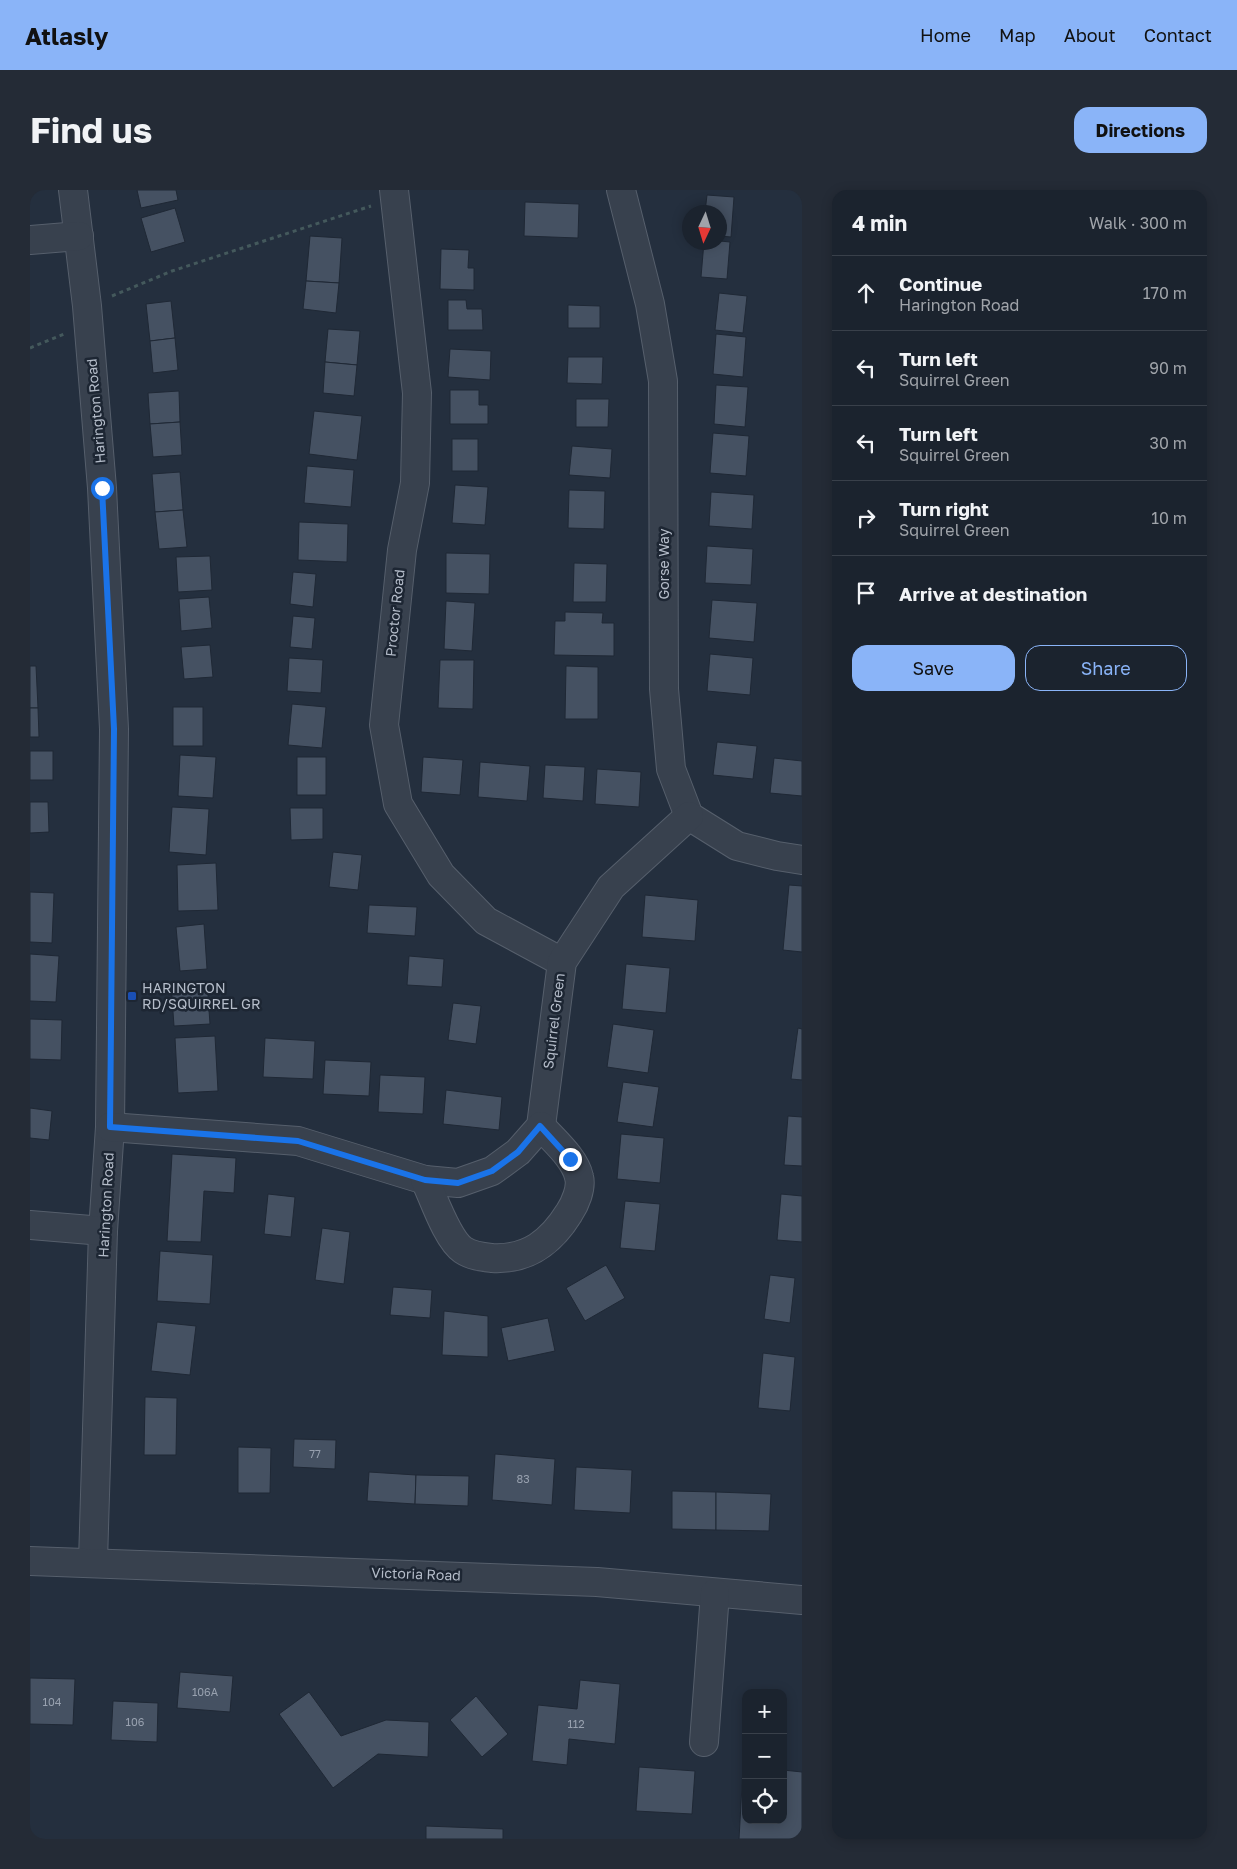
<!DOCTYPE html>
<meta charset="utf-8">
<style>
:root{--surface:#1b232e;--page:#242b36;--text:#f1f3f6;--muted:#a0a4aa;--line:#39404a;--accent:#8ab4f8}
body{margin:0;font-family:"Golos Text",sans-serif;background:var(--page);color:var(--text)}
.controls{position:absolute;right:15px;bottom:15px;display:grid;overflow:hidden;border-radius:10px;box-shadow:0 2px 12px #0003}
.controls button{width:45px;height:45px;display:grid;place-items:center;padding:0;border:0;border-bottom:1px solid var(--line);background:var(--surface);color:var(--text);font:25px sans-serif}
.compass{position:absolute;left:652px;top:15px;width:45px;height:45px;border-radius:50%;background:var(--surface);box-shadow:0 2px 12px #0003;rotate:184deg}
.stop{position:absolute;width:15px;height:15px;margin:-11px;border:4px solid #1a73e8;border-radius:50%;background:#fff}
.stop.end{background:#1a73e8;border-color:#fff;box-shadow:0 1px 5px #0008}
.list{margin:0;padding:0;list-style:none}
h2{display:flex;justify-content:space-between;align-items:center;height:65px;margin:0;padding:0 20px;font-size:21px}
h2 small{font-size:16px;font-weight:400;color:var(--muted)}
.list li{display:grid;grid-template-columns:32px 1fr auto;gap:15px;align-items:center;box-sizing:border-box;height:75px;padding:0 20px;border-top:1px solid var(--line)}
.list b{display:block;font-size:19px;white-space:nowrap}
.list p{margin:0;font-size:16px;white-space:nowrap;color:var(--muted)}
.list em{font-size:16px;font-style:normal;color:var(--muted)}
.actions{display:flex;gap:10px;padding:15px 20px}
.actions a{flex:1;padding:11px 0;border:1px solid var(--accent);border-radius:15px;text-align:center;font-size:18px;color:var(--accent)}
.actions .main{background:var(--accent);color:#111}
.icon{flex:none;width:28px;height:28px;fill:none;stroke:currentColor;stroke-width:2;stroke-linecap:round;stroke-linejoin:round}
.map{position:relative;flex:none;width:772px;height:1649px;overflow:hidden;border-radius:15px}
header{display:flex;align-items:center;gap:30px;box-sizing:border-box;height:70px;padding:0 25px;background:var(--accent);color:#111}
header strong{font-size:24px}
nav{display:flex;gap:28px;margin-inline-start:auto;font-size:18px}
.intro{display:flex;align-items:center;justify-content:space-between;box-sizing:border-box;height:120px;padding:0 30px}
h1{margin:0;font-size:35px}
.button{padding:12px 22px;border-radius:15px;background:var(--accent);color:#111;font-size:18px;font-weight:700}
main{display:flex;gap:30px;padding:0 30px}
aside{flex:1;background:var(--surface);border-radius:15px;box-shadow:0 2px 12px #0003}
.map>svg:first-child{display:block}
.building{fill:#455162;stroke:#1f2835}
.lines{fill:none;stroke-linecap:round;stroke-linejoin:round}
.minor-casing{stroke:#565f6c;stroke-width:30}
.path{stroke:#44595c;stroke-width:3;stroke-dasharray:4 4;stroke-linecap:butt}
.minor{stroke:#38414e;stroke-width:28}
.route{stroke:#1a73e8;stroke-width:6}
.transit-dot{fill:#1a4fb4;stroke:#1d2633;stroke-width:2}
.labels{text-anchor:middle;stroke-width:5;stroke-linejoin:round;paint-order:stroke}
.number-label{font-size:11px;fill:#98a1af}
.street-label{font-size:14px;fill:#b4bcc9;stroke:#1d2633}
.poi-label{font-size:14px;fill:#b4bcc9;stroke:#1d2633;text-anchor:start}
</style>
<header>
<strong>Atlasly</strong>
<nav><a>Home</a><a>Map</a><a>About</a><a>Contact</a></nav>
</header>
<div class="intro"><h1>Find us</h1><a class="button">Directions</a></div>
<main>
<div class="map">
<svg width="772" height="1649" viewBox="0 0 772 1649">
<rect width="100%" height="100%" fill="#242f3e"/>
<g class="building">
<polygon points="107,0 146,0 148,10 111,18"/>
<polygon points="677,5 704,7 701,47 690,46 690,22 675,22"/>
<polygon points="495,12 549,14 548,48 494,46"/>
<polygon points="145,18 155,52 121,62 111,28"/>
<polygon points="280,46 312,48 309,93 276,91"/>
<polygon points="690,51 700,52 697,89 671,87 674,52"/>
<polygon points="411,59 439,60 438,78 444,78 444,100 410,99"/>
<polygon points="276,91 309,93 306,123 273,119"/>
<polygon points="689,103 717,106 713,143 685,140"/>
<polygon points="418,110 436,110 437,119 452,119 453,140 418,140"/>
<polygon points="141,111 145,148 120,151 116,114"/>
<polygon points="538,115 570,116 570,138 538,138"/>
<polygon points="298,139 330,141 327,175 295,172"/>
<polygon points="686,144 716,147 713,187 683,184"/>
<polygon points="145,148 148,180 123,183 120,151"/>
<polygon points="420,159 461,161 460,190 418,187"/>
<polygon points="538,167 573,167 572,194 537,193"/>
<polygon points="295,172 327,175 324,206 293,203"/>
<polygon points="686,195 718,197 715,237 684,234"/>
<polygon points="420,200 449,200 449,215 458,215 458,234 420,234"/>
<polygon points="149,201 150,232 120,234 118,203"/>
<polygon points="546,209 579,209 578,237 546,237"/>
<polygon points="284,221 332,226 327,270 279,264"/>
<polygon points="150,232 152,265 123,267 120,234"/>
<polygon points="683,243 719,246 716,286 680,283"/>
<rect x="422" y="249" width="26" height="32"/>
<polygon points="542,256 582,259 580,288 539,285"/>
<polygon points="277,276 324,280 321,317 274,313"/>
<polygon points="150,282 153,320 125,322 122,284"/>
<polygon points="425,295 458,297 455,335 422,333"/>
<polygon points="539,300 575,301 574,339 538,338"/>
<polygon points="681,302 724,305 722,339 679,336"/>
<polygon points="153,320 157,357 129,359 125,322"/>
<polygon points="269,332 318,334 317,372 268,370"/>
<polygon points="677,356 723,359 721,395 675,393"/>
<polygon points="416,363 460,364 459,404 416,403"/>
<polygon points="180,366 182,400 148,402 146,367"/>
<polygon points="544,373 577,374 576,412 543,412"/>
<polygon points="263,382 286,384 283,417 260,414"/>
<polygon points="179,407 182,438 151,441 149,409"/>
<polygon points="682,410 727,413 724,452 679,448"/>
<polygon points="416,411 445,413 442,461 414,459"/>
<polygon points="535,422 573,423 572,433 584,433 584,466 524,465 525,431 535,431"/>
<polygon points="263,426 285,428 282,459 260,457"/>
<polygon points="180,455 183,487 154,489 151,457"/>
<polygon points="680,464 723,468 720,505 677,501"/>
<polygon points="259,468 293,470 291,503 257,501"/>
<polygon points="410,470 444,470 443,519 408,518"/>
<polygon points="0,476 6,476 8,518 0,518"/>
<polygon points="536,476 568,477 568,529 535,529"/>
<polygon points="262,514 296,517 292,558 258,555"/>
<rect x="143" y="517" width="30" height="39"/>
<polygon points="0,518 8,518 9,547 0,547"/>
<polygon points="687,552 727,556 723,589 683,585"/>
<rect x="0" y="561" width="23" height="29"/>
<polygon points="150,565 186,567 183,608 148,606"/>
<rect x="267" y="567" width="29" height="38"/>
<polygon points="393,567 433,570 430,605 391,602"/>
<polygon points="744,568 772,571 772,606 740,603"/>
<polygon points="450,572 500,576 497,611 448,607"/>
<polygon points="515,575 555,577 553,611 513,608"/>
<polygon points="567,579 611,582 609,617 565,614"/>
<polygon points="0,612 18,612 19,642 0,643"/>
<polygon points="142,617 179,619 176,665 139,662"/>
<polygon points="260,618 293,618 293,649 261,650"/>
<polygon points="303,662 332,665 328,700 299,697"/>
<polygon points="186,673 188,720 148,721 147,675"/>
<polygon points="759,695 772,696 772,762 753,760"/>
<polygon points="0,702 24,703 22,753 0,752"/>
<polygon points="615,705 668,710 665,751 612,747"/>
<polygon points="339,715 387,717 385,746 337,743"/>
<polygon points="174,734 177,779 150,781 146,737"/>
<polygon points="0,764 29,766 26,812 0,811"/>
<polygon points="379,766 414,769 412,797 377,795"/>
<polygon points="596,774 640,778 636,823 592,819"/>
<polygon points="177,791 180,834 144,836 141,793"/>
<polygon points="423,813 451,816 446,854 418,850"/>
<polygon points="0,829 32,830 31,870 0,869"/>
<polygon points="583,834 624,840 618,883 577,877"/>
<polygon points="768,838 772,839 772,890 761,889"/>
<polygon points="185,846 188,901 148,903 145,848"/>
<polygon points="235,848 285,851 283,889 233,887"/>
<polygon points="295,870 341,872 339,906 293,904"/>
<polygon points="350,885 395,887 393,924 348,922"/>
<polygon points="593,892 629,897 623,937 587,932"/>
<polygon points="416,900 472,907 469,940 413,934"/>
<polygon points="0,918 22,921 19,950 0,948"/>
<polygon points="758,926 772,927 772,976 754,975"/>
<polygon points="591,944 634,948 630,993 587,989"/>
<polygon points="142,964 206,968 204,1003 174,1001 171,1052 137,1051"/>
<polygon points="238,1004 265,1007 261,1047 234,1044"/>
<polygon points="751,1004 772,1006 772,1052 747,1050"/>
<polygon points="595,1011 630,1014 625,1061 590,1058"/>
<polygon points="292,1038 320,1042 314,1094 285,1090"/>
<polygon points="130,1061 183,1065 180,1114 127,1111"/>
<polygon points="576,1075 595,1108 555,1131 536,1098"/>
<polygon points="740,1085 765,1088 760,1133 734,1129"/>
<polygon points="363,1097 402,1100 400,1128 360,1125"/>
<polygon points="414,1121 458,1126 458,1167 412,1165"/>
<polygon points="518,1128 525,1161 478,1171 471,1138"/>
<polygon points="127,1132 166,1136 160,1185 121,1181"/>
<polygon points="733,1163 765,1167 760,1221 728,1218"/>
<polygon points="115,1207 147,1208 146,1265 114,1265"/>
<polygon points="264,1249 306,1250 305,1279 263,1277"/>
<polygon points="208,1257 241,1258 240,1303 208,1303"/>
<polygon points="465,1264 525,1269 522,1315 462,1310"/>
<polygon points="546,1277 602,1280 600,1323 544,1320"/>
<polygon points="339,1282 386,1285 385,1314 337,1311"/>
<polygon points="386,1285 439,1286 438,1316 385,1314"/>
<polygon points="642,1301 686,1302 686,1340 642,1339"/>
<polygon points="686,1302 741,1304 739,1341 686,1340"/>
<polygon points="150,1482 203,1486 200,1522 147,1518"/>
<polygon points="0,1488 45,1489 43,1535 0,1534"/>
<polygon points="550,1490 590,1494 585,1554 539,1549 537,1575 502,1571 508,1515 547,1519"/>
<polygon points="279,1502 311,1546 356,1530 399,1532 398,1567 348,1564 303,1598 249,1524"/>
<polygon points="446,1506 478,1544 452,1567 420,1530"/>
<polygon points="83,1511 128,1513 127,1552 81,1550"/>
<polygon points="609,1577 665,1581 662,1624 606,1621"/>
<polygon points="713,1578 716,1578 716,1630 753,1630 753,1580 772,1582 772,1649 709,1649"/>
<polygon points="396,1636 473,1639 473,1649 396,1649"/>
</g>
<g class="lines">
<g class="minor-casing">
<g id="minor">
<polyline points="43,0 57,116 72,298 84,539 80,937 73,1041 63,1371"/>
<polyline points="364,0 387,203 385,293 372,360 354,535 368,614 411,685 456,731 532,772"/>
<polyline points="591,0 620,114 633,191 634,499 641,579 659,626 707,656 747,666 772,670"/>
<polyline points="0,50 49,46"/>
<polyline points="80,937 268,951 395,990 428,993 462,981 488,962 511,936 532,772 581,697 659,626"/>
<path d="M 395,990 C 404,1009 417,1049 433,1060 C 442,1066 453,1067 462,1068 C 498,1070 521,1052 539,1023 C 545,1014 552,998 549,987 C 545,968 523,950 511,936"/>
<polyline points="0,1035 73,1041"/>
<polyline points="0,1371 567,1392 772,1410"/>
<polyline points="674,1552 685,1403"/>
</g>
</g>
<g class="path">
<polyline points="82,106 142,81 341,16"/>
<polyline points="0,158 34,144"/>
</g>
<use href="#minor" class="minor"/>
</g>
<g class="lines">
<polyline class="route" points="72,298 84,539 80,937 268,951 395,990 428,993 462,981 488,962 510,936 540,969"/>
</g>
<rect class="transit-dot" x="97" y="801" width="10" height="10" rx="2.5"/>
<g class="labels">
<g class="number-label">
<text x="285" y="1268">77</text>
<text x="493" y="1293">83</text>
<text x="175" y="1506">106A</text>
<text x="22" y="1516">104</text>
<text x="105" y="1536">106</text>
<text x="546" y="1538">112</text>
</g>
<g class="street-label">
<text transform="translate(66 221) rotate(-95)" y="5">Harington Road</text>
<text transform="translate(634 374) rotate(-90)" y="5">Gorse Way</text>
<text transform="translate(365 423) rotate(-84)" y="5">Proctor Road</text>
<text transform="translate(524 831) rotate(-83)" y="5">Squirrel Green</text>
<text transform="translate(76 1015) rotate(-87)" y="5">Harington Road</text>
<text transform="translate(386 1384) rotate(2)" y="5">Victoria Road</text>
</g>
<g class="poi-label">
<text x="112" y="803">HARINGTON<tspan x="112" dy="16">RD/SQUIRREL GR</tspan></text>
</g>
</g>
</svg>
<div class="controls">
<button>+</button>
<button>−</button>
<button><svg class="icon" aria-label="locate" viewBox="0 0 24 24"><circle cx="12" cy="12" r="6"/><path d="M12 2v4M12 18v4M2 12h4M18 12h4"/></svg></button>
</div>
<svg class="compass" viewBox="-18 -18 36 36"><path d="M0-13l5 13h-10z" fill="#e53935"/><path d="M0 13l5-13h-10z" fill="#a0a4aa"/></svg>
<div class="stop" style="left:72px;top:298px"></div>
<div class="stop end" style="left:540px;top:969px"></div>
</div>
<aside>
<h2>4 min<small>Walk · 300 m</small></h2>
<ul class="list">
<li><svg class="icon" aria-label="ahead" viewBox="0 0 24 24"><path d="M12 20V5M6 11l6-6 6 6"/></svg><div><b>Continue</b><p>Harington Road</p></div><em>170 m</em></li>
<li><svg class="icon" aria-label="left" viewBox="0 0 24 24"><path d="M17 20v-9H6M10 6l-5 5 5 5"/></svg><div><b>Turn left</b><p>Squirrel Green</p></div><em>90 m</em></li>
<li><svg class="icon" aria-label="left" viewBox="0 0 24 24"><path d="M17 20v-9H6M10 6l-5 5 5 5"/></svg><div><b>Turn left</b><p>Squirrel Green</p></div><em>30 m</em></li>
<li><svg class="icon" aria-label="right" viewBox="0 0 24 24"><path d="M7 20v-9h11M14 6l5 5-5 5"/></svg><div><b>Turn right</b><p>Squirrel Green</p></div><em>10 m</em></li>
<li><svg class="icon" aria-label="arrive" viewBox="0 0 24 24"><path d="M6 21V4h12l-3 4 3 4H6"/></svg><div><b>Arrive at destination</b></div></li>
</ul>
<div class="actions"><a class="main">Save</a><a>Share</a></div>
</aside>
</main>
